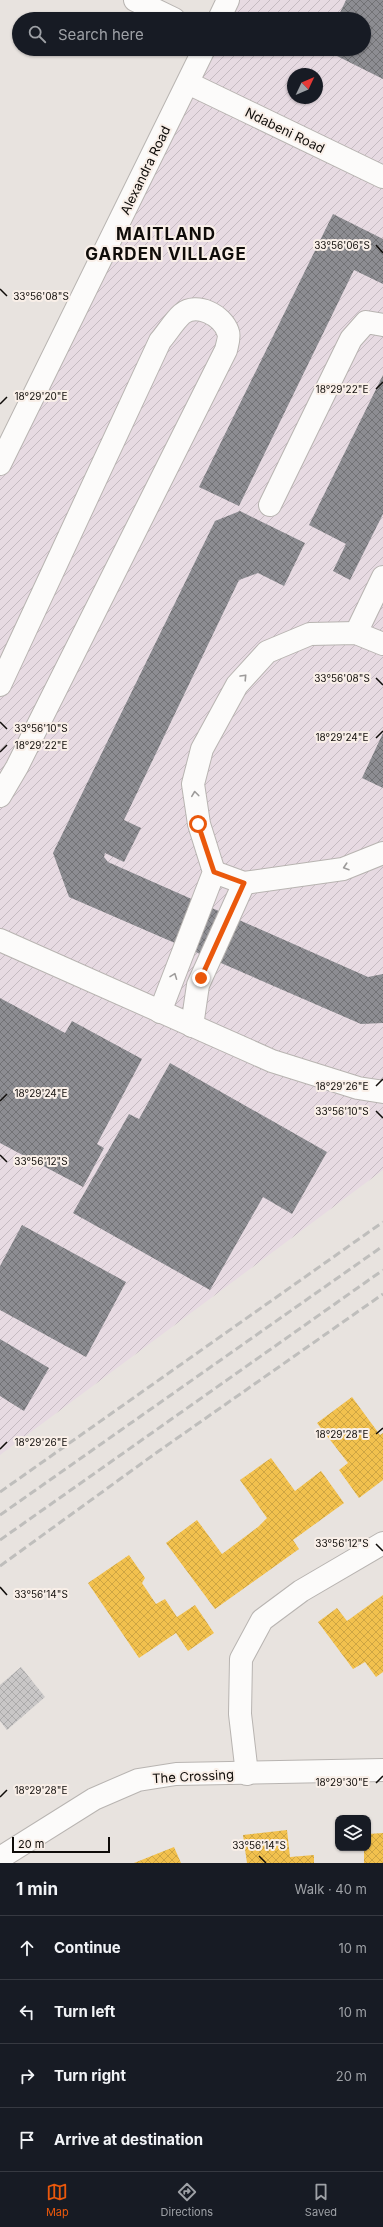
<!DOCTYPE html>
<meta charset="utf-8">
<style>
:root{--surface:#171b24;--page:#20242c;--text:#f1f3f6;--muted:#9ea1a6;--line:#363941;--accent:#ea580c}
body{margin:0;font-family:Inter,sans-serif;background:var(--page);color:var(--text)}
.controls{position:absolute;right:12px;bottom:12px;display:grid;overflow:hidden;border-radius:8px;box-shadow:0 1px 3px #0004}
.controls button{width:36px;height:36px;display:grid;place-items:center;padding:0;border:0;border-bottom:1px solid var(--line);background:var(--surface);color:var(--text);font:20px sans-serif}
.compass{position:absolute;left:287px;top:68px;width:36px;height:36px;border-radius:50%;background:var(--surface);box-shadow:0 1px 3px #0004;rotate:46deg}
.scale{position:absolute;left:12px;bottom:10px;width:98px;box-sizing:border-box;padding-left:4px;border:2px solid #0f0c09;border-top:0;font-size:11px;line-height:14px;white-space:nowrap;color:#0f0c09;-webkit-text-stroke:3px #f9efe8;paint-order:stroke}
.stop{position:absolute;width:12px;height:12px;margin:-9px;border:3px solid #ea580c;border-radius:50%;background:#fff}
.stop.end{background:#ea580c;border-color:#fff;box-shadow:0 1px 4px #0008}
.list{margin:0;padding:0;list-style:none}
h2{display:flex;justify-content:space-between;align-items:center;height:52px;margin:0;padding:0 16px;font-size:17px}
h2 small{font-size:13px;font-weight:400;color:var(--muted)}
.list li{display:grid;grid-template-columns:26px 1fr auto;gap:12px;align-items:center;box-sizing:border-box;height:64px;padding:0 16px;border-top:1px solid var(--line)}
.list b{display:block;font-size:15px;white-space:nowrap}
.list em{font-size:13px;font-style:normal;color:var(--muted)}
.icon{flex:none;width:22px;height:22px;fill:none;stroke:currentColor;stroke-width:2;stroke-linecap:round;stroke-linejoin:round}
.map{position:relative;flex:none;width:383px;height:1863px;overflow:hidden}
.search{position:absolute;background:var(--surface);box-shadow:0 1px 3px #0004;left:12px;right:12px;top:12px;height:44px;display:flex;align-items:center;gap:10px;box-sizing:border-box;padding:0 14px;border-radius:22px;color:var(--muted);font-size:15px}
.sheet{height:308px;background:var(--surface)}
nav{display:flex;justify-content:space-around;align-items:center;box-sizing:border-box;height:56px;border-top:1px solid var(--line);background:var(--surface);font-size:11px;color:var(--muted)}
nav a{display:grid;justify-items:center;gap:2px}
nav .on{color:var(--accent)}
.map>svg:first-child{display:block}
.industrial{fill:url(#industrial-furrows);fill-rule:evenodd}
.homes{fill:url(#homes-cross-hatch)}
.industry{fill:url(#industry-cross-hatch)}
.building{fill:url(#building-cross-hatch)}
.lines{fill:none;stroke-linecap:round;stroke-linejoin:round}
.minor-casing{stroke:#b8b4b1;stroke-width:24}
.minor{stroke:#fcfbfa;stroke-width:22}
.rail{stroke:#bfbebc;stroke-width:3;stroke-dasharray:8 4;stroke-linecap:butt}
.oneway{stroke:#9d9b9a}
.route{stroke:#ea580c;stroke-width:5}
.ticks{fill:none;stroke:#0f0c09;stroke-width:1.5}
.labels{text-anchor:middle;stroke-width:4;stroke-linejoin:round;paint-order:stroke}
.street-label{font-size:13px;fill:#0f0c09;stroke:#f9efe8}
.district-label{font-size:17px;font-weight:bold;letter-spacing:1px;fill:#0f0c09;stroke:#f9efe8}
.ticks-label{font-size:10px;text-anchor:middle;fill:#0f0c09;stroke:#f9efe8;stroke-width:4;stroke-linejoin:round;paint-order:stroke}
</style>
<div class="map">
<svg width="383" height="1863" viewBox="0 0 383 1863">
<defs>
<pattern id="industrial-furrows" width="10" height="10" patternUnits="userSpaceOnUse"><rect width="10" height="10" fill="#e7dae2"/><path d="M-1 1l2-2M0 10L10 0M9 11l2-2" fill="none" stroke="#c5bac1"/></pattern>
<pattern id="homes-cross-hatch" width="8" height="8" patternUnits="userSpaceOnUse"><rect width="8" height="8" fill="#f2c14e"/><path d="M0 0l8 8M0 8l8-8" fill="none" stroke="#cea543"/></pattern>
<pattern id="industry-cross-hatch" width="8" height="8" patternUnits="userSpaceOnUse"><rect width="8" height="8" fill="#8d8d92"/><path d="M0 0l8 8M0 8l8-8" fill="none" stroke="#727275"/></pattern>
<pattern id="building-cross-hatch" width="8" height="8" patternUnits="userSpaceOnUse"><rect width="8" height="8" fill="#c9c7c7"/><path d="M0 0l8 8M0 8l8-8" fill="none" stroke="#abaaaa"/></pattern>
</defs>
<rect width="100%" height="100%" fill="#e8e3df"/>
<path class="industrial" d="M 228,0 L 383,0 L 383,1170 L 0,1455 L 0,464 L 204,49 L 364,49 L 364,19 L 219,19 ZM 293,74 L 317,74 L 317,98 L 293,98 Z"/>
<g class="homes">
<polygon points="352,1397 380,1435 383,1433 383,1480 359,1498 339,1470 348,1463 317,1423"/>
<polygon points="271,1458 295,1491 321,1471 344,1503 293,1540 299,1549 215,1609 166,1543 197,1520 222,1554 258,1527 267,1518 240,1480"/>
<polygon points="129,1555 145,1578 142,1583 156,1604 165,1599 177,1617 195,1605 214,1633 188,1651 176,1633 139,1658 88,1583"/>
<polygon points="383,1595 383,1672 376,1677 365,1662 353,1669 318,1622 337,1608 347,1621"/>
<polygon points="287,1830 290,1857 314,1855 314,1863 247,1863 243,1835"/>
<polygon points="383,1833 383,1863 364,1863 364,1848 368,1848 368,1834"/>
<polygon points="174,1847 181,1863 134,1863"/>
</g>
<g class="industry">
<polygon points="346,0 383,0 383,79 323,49 364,49 364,19 337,19"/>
<polygon points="333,214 383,239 383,284 354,270 239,506 199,487"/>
<polygon points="383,375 383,514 350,580 333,571 346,544 309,525"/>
<polygon points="240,511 305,543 284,586 258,573 239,580 124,820 141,828 124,862 105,853 104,857 108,862 368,977 383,974 383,1023 361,1024 69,897 53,853 215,521"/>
<polygon points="383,733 383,788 362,778"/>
<polygon points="0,998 65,1033 72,1021 142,1059 97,1144 104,1148 83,1187 0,1143"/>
<polygon points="170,1063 327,1152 292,1214 263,1197 210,1290 73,1213 129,1114 139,1119"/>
<polygon points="22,1225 126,1282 86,1357 0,1310 0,1266"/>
<polygon points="0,1339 49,1368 24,1411 0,1396"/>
</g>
<polygon class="building" points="21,1667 45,1697 7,1730 0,1721 0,1685"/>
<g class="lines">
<g class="minor-casing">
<g id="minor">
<polyline points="135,0 174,19"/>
<polyline points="219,19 228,0"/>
<polyline points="188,83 383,177"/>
<polyline points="0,464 204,49"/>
<polyline points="270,505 351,339 366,322 383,325"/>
<polyline points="356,633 383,577"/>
<path d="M 0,685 L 160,341 C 167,333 174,321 182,314 C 197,302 222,315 228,332 C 230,337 227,345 226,350 L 17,767 L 0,796"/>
<polyline points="214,872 244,883 343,869 383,853"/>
<polyline points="0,940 272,1061 358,1088 383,1092"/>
<polyline points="160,1012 214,872 199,824 193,784 202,749 237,685 267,652 310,634 356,633 383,644"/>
<polyline points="192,1026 198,985 244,883"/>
<polyline points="247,1774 240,1714 241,1659 262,1620 301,1591 383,1543"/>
<polyline points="0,1858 94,1799 138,1780 176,1774 383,1770"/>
</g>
</g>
<use href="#minor" class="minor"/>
<g class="rail">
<polyline points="0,1492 383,1222"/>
<polyline points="0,1515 383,1246"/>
<polyline points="0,1540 383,1270"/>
<polyline points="0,1566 156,1453 383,1294"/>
</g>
</g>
<defs><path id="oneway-chevron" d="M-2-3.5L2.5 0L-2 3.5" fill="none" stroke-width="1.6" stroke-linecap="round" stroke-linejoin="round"/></defs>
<g class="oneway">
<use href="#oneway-chevron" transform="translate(244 677) rotate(-47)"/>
<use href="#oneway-chevron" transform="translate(195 794) rotate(-97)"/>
<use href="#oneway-chevron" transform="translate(346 867) rotate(162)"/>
<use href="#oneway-chevron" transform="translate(174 976) rotate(-69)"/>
</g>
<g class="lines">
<polyline class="route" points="198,824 214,872 244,883 201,978"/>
</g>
<path class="ticks" d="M 376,245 L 383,253M 0,289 L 7,296M 376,389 L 383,382M 0,404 L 7,397M 376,678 L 383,685M 0,722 L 7,729M 376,738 L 383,731M 0,752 L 7,745M 376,1086 L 383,1079M 0,1101 L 7,1094M 376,1111 L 383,1118M 0,1155 L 7,1162M 376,1434 L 383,1428M 0,1449 L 7,1442M 376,1544 L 383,1551M 0,1587 L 7,1595M 376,1783 L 383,1776M 0,1797 L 7,1790M 259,1856 L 266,1863"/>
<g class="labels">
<g class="street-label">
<text transform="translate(285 130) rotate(26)" y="5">Ndabeni Road</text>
<text transform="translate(145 170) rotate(-64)" y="5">Alexandra Road</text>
<text transform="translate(193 1776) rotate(-3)" y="5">The Crossing</text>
</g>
<g class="district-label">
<text x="166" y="240">MAITLAND<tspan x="166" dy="20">GARDEN VILLAGE</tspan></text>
</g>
</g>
<g class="ticks-label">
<text x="342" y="249">33°56'06"S</text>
<text x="41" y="300">33°56'08"S</text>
<text x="342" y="393">18°29'22"E</text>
<text x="41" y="400">18°29'20"E</text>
<text x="342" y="682">33°56'08"S</text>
<text x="41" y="732">33°56'10"S</text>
<text x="342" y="741">18°29'24"E</text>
<text x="41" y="749">18°29'22"E</text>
<text x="342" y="1090">18°29'26"E</text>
<text x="41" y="1097">18°29'24"E</text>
<text x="342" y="1115">33°56'10"S</text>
<text x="41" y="1165">33°56'12"S</text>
<text x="342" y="1438">18°29'28"E</text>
<text x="41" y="1446">18°29'26"E</text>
<text x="342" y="1547">33°56'12"S</text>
<text x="41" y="1598">33°56'14"S</text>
<text x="342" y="1786">18°29'30"E</text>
<text x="41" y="1794">18°29'28"E</text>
<text x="259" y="1849">33°56'14"S</text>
</g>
</svg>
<div class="controls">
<button><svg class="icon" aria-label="layers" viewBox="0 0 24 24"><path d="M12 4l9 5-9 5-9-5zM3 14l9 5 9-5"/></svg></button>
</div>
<svg class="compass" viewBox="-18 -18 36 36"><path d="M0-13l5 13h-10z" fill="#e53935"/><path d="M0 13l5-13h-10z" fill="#9ea1a6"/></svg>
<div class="scale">20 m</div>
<div class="stop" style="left:198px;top:824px"></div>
<div class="stop end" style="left:201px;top:978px"></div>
<div class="search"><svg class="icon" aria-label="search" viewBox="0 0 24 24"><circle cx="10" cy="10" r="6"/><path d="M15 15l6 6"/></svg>Search here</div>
</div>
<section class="sheet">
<h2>1 min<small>Walk · 40 m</small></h2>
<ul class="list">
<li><svg class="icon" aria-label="ahead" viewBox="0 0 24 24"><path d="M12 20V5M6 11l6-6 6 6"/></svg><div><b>Continue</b></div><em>10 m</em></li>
<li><svg class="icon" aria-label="left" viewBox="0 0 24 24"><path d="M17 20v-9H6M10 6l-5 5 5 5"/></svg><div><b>Turn left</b></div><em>10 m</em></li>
<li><svg class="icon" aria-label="right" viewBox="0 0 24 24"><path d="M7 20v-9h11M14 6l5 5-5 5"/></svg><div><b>Turn right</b></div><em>20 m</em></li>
<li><svg class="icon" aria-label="arrive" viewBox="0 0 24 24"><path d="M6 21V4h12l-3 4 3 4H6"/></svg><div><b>Arrive at destination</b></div></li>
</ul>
</section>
<nav>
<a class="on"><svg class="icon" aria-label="map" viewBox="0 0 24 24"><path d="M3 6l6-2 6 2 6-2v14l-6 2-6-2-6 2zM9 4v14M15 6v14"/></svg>Map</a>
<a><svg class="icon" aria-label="directions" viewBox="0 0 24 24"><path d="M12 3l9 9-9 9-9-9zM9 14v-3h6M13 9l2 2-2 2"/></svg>Directions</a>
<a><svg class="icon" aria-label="saved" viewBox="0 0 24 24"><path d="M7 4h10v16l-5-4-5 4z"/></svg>Saved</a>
</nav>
